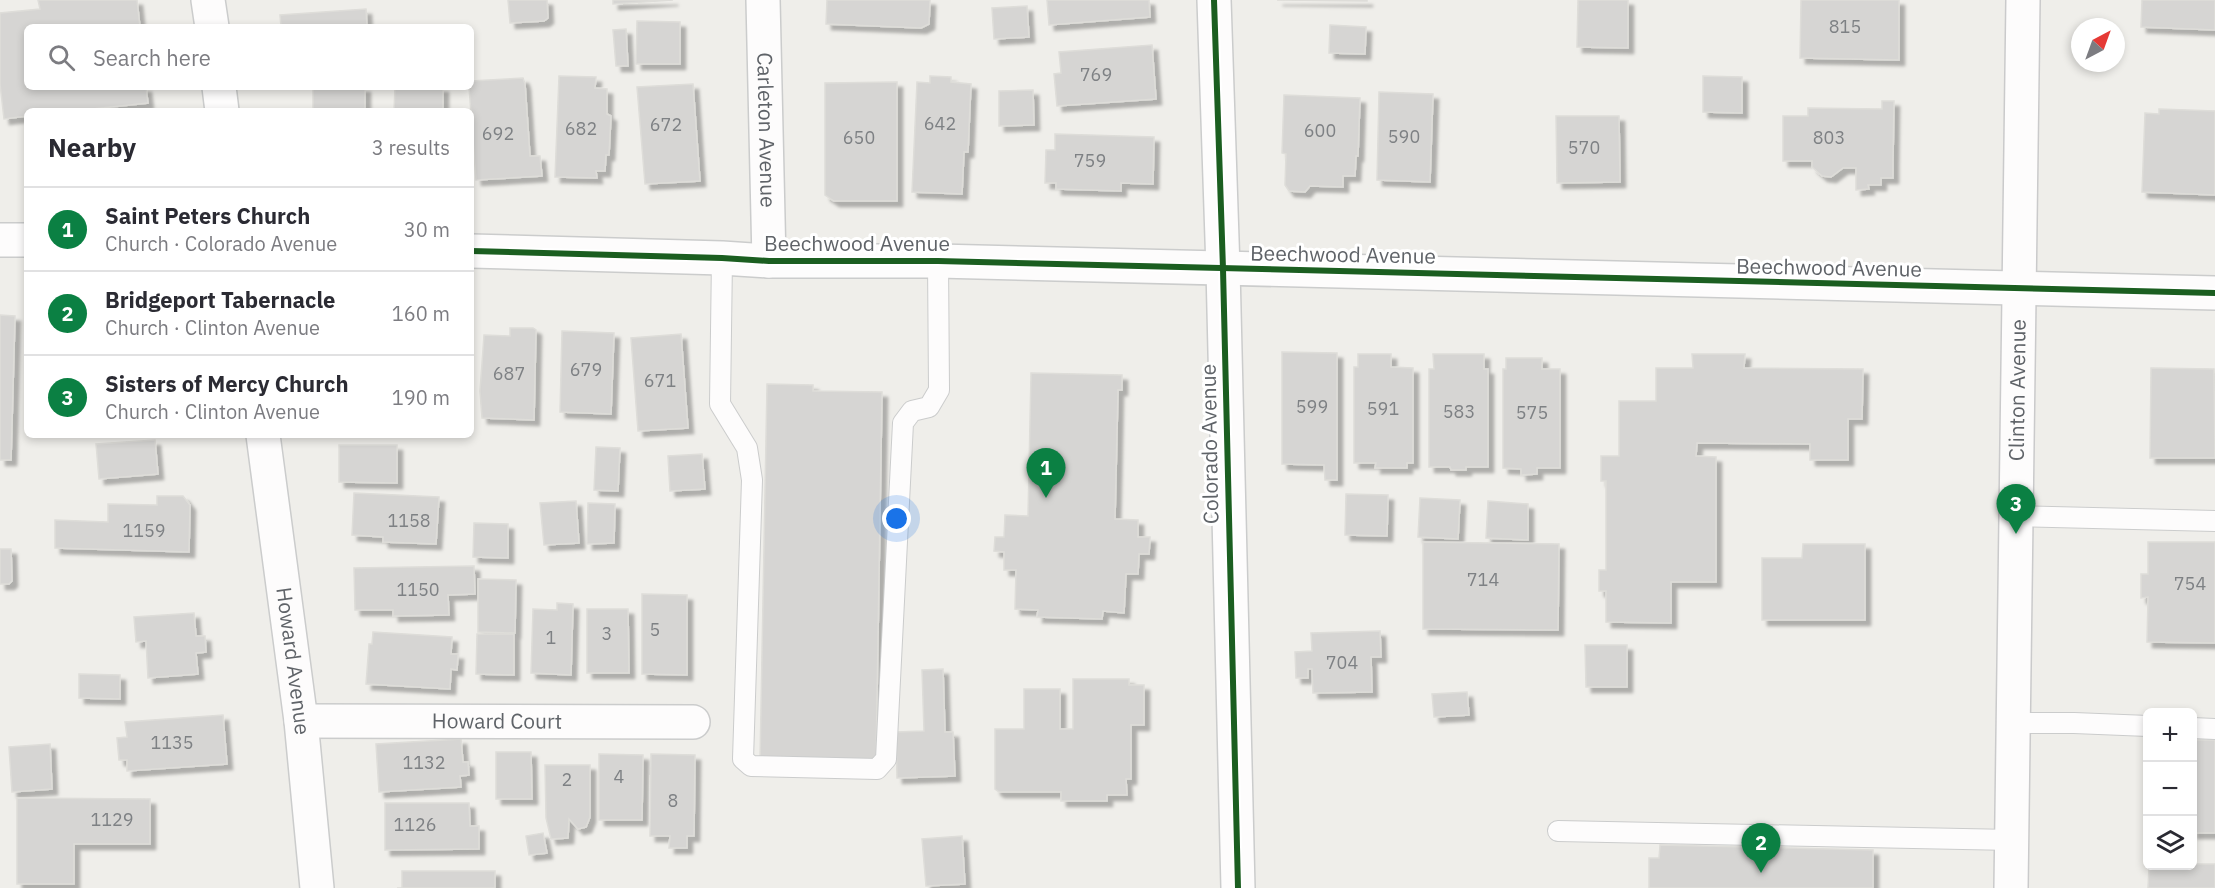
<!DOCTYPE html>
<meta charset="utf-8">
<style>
:root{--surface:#fff;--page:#f7f7f7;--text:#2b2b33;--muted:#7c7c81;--line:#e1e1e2;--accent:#0b8043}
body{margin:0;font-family:"IBM Plex Sans",sans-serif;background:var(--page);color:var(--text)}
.controls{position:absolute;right:18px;bottom:18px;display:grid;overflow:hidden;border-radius:9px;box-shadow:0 3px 9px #0003}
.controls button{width:54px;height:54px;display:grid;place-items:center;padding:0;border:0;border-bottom:2px solid var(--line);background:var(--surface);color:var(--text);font:30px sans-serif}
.compass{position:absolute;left:2071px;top:18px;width:54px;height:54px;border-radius:50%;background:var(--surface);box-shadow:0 3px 9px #0003;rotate:41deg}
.you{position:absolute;left:897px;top:519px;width:21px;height:21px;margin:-15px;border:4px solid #fff;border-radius:50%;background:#1a73e8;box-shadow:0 0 0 9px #1a73e833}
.badge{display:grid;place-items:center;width:39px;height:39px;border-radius:50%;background:var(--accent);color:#fff;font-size:20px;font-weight:700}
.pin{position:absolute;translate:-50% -50px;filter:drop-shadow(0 2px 3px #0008)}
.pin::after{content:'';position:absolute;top:32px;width:21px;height:18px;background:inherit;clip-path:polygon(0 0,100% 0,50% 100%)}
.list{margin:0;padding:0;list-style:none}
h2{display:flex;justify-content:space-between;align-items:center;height:78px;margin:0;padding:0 24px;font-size:26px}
h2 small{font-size:20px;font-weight:400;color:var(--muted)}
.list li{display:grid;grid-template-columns:39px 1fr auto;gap:18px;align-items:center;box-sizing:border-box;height:84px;padding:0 24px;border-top:2px solid var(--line)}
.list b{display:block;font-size:22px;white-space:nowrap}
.list p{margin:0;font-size:20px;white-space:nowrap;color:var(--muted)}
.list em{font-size:20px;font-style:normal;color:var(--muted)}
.icon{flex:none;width:33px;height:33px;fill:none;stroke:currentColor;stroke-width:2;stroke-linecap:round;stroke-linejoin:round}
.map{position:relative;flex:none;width:2215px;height:888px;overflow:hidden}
.search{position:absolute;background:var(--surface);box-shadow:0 3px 9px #0003;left:24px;top:24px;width:450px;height:66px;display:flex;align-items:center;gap:15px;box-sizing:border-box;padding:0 21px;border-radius:9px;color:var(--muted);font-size:22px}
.panel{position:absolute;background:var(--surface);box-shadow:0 3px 9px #0003;left:24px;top:108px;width:450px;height:330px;border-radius:9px}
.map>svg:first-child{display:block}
.building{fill:#d6d5d3;stroke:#deddd9;stroke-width:1.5;filter:url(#shadow)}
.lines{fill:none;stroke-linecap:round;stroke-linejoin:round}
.service-casing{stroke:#cbcccc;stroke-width:22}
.minor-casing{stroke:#cbcccc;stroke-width:36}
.secondary-casing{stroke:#cacacb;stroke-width:36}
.service{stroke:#fdfcfc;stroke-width:20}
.minor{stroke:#fdfcfc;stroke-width:33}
.secondary{stroke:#fdfcfc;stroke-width:33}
.cycleway-casing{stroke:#fff;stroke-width:10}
.cycleway{stroke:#1b5e20;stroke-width:6}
.labels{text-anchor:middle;stroke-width:6;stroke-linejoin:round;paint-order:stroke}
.number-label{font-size:18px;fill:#7e8184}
.street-label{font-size:21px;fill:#5f6368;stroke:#fff}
</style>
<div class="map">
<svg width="2215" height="888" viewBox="0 0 2215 888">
<defs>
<filter id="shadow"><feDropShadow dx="5.5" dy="5.5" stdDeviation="1.5" flood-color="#0004"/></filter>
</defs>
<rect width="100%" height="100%" fill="#efeeea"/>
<g class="building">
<polygon points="38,0 137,0 140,27 27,27 27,87 146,87 148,103 74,111 27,111 27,116 4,119 0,84 0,13 40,9"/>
<polygon points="508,0 547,0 548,18 544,21 510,23"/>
<polygon points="613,0 673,0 613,4"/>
<polygon points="827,0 930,0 929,24 921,28 826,24"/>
<polygon points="1047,0 1149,0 1150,17 1049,25"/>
<polygon points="1277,0 1367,0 1367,1"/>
<polygon points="1578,0 1628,0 1628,48 1577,47"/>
<polygon points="1801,0 1899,0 1899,60 1800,58"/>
<polygon points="2142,0 2215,0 2215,30 2141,27"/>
<polygon points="1027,6 1029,37 994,39 992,8"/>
<polygon points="366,9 367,27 281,27 280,15"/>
<polygon points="637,21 680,22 680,64 636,64"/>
<polygon points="1330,25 1366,27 1365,54 1329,53"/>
<polygon points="626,29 628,66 616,66 613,30"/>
<polygon points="1152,45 1156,99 1057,106 1054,74 1061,73 1059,52"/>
<polygon points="559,76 596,77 595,88 607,89 607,114 611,116 609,155 606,155 605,171 596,171 597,178 555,177"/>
<polygon points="930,76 951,77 951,82 971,84 968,152 964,152 962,194 912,192 917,82 930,83"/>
<polygon points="1703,76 1742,77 1742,113 1703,112"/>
<polygon points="523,78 525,84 530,156 540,156 542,176 476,180 469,87 471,87 471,81"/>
<polygon points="897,82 897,201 834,201 825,195 825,83"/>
<polygon points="693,84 700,181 645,184 637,87"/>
<rect x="313" y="87" width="52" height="24"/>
<polygon points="395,87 443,87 443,111 394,111"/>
<polygon points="1033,90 1034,125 999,126 999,91"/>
<polygon points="1379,92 1433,94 1430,182 1377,180"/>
<polygon points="1284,95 1360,98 1358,156 1356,156 1355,176 1343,176 1343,187 1310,186 1305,192 1289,191 1285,185 1286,154 1282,153"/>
<polygon points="1882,101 1894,101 1893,161 1893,178 1881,178 1881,185 1868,185 1869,189 1856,190 1856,168 1843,168 1831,177 1822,176 1812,167 1812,161 1783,161 1783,116 1808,116 1808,108 1882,109"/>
<polygon points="2159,109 2215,111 2215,195 2142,192 2145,113 2159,114"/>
<polygon points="1556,116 1619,116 1620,182 1557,183"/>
<polygon points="1055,134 1154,137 1153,184 1121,183 1121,191 1056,189 1056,183 1045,183 1046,150 1055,150"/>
<polygon points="0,315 15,316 11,460 0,460"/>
<polygon points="510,328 533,328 536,330 534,420 482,418 480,391 484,335 510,336"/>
<polygon points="562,331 614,333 611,414 560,412"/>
<polygon points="681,334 688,428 638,431 631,338"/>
<polygon points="1282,352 1337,353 1337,480 1325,480 1324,465 1282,464"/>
<polygon points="1358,354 1391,354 1391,367 1413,368 1413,463 1407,463 1407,468 1375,468 1376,463 1354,463 1354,367 1358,367"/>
<polygon points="1433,354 1484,354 1484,369 1488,369 1488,467 1466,467 1466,470 1451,470 1450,467 1429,467 1429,369 1434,369"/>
<polygon points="1692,354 1745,354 1744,368 1863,369 1862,419 1848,419 1848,460 1810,460 1810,444 1697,443 1696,456 1716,457 1716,582 1671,582 1671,623 1606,622 1606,591 1599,591 1599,570 1606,570 1606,481 1601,481 1601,456 1619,456 1619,401 1656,401 1656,368 1693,368"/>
<polygon points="1506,358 1542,358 1542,369 1560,369 1560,468 1537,468 1537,474 1521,475 1521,469 1503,468 1503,369 1506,369"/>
<polygon points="2151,368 2214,369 2215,458 2150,458"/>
<polygon points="1031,373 1122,375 1122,390 1118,390 1115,519 1138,520 1138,537 1150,537 1149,554 1139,554 1138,574 1126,574 1124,613 1103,611 1102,619 1037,617 1038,610 1015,609 1016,570 1004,570 1004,552 994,551 995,537 1004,537 1005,515 1028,516"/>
<polygon points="767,384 813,385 813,391 882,392 876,763 760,761"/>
<polygon points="155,440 158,474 99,479 96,444"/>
<polygon points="339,445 397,445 397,483 339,482"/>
<polygon points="596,447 620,448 618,491 594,490"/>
<polygon points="702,454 705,489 670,491 668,456"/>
<polygon points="354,493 439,497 436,544 383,542 383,537 352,535"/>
<polygon points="1346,494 1388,495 1387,536 1345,535"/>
<polygon points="157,496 183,496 190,505 189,552 55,548 55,520 108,522 108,504 157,505"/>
<polygon points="1420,498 1460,500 1458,539 1418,537"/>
<polygon points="576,501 579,543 544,545 540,503"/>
<polygon points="1488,501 1528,504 1528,540 1486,538"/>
<polygon points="588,503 615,504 614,543 587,544"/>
<polygon points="474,523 508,524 508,558 473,557"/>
<polygon points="1423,542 1559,544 1558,630 1423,629"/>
<polygon points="2148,542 2215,542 2215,643 2147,642 2148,597 2141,598 2141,574 2148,574"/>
<polygon points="1803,544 1865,544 1865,620 1762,620 1762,558 1802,558"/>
<polygon points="0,549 11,549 12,581 9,584 0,584"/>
<polygon points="474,566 475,594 448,595 449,615 393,616 393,610 355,610 354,568"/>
<polygon points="478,579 516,580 515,633 478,632"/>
<polygon points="642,594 687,595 687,675 642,674"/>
<polygon points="557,603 573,604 571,675 531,673 533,609 557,610"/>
<polygon points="587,609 628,609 629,673 587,673"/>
<polygon points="194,613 196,636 205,636 206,652 196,653 198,674 148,678 146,641 136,642 134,617"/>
<polygon points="1380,631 1381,657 1371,657 1372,692 1313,693 1312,669 1308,669 1308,678 1296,678 1295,652 1312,651 1311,633"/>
<polygon points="373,632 452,637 451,654 458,654 457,670 451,669 450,689 366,684 369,644 372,644"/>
<polygon points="477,634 514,634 514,675 476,674"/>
<polygon points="1585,645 1627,645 1627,687 1586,687"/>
<polygon points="943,669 945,732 953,732 955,776 897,778 896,732 924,731 922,670"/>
<polygon points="79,674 120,675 120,699 79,698"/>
<polygon points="1073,679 1129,679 1129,685 1144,685 1144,725 1131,725 1131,779 1126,779 1127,795 1107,795 1107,801 1061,801 1061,792 999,792 995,789 995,729 1024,729 1024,689 1060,689 1060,729 1073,729"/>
<polygon points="1467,692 1469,715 1434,717 1432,694"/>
<polygon points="223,715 227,764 127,771 127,760 119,760 117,738 127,737 125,722"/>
<polygon points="461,739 463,762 468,762 469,775 460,776 461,787 379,792 376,744"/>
<rect x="2192" y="740" width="23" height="93"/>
<polygon points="50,744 52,789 12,792 9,747"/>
<polygon points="496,752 531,752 532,799 496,799"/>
<polygon points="599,754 643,755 642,820 599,820"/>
<polygon points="651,754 695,755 694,836 687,836 687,848 669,848 670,836 650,836"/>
<polygon points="545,765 590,765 590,817 586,827 578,829 569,819 568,838 551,839 546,818"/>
<polygon points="17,798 150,799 150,844 74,844 74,884 17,884"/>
<polygon points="385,803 469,803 470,826 479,826 479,849 385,850"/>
<polygon points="543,833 547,853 529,855 526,836"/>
<polygon points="962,836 965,884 926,886 922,839"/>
<polygon points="1660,845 1873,850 1873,888 1649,888 1649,858 1659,858"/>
<polygon points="2192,864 2215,864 2215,888 2148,888 2149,866 2192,866"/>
<polygon points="402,871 495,871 495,888 397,888 402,888"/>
</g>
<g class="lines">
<g class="service-casing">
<g id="service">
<polyline points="722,258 720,404 747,448 752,480 743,759 751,766 877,769 886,759 903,423 912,411 929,407 939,390 938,261"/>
<polyline points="2017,516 2215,521"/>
<polyline points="2014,723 2074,723 2148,726"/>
<polyline points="2192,728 2215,729"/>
<polyline points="1558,831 2012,840"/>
</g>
</g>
<g class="minor-casing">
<g id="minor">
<polyline points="208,0 212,27"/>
<path id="s1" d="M 763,0 L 769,261"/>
<polyline points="1214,0 1223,269 1238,888"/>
<polyline points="219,87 222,111"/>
<polyline points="0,240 27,240"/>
<polyline points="471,251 722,258 769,261 938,261 2215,293"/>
<path id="s2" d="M 263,435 L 301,721 L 317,888"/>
<path id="s3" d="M 301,721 L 693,722"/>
</g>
</g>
<g class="secondary-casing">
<g id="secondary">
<path id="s4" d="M 2011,888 L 2023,0"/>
</g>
</g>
<use href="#service" class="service"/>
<use href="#minor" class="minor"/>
<use href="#secondary" class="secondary"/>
<g class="cycleway-casing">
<g id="cycleway">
<polyline points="1214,0 1223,269 1238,888"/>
<polyline points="471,251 722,258 769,261 938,261 2215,293"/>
</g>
</g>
<use href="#cycleway" class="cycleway"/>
</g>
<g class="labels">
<g class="number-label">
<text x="1845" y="33">815</text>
<text x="1096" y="81">769</text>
<text x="940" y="130">642</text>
<text x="666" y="131">672</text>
<text x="581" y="135">682</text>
<text x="1320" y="137">600</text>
<text x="498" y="140">692</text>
<text x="1404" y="143">590</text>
<text x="859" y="144">650</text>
<text x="1829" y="144">803</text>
<text x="1584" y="154">570</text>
<text x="1090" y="167">759</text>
<text x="586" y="376">679</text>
<text x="509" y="380">687</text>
<text x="660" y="387">671</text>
<text x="1312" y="413">599</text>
<text x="1383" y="415">591</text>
<text x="1459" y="418">583</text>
<text x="1532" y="419">575</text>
<text x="409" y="527">1158</text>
<text x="144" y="537">1159</text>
<text x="1483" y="586">714</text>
<text x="2190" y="590">754</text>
<text x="418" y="596">1150</text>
<text x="655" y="636">5</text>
<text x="607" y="640">3</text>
<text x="551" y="644">1</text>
<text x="1342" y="669">704</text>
<text x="172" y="749">1135</text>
<text x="424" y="769">1132</text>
<text x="619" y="783">4</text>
<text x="567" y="786">2</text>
<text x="673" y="807">8</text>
<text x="112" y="826">1129</text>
<text x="415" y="831">1126</text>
</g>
<g class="street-label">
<text dy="7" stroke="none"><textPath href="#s1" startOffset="130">Carleton Avenue</textPath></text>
<text x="857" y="251">Beechwood Avenue</text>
<text transform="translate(1343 255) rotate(1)" y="7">Beechwood Avenue</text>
<text transform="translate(1829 268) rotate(1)" y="7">Beechwood Avenue</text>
<text dy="7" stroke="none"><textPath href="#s4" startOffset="498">Clinton Avenue</textPath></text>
<text transform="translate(1210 444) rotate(-91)" y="7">Colorado Avenue</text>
<text dy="7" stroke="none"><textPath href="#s2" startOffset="228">Howard Avenue</textPath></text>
<text dy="7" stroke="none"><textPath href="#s3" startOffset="196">Howard Court</textPath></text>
</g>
</g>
</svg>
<div class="controls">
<button>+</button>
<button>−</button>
<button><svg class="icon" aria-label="layers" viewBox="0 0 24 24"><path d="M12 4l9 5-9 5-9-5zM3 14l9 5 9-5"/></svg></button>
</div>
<svg class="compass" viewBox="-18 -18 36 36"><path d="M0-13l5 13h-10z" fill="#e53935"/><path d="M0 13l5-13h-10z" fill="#7c7c81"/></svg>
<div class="you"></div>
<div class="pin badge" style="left:1046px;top:498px">1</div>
<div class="pin badge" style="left:1761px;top:873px">2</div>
<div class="pin badge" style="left:2016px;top:534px">3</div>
<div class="search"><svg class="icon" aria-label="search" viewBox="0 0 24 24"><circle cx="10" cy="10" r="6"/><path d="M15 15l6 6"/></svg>Search here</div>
<section class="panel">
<h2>Nearby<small>3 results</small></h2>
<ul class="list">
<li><span class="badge">1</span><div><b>Saint Peters Church</b><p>Church · Colorado Avenue</p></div><em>30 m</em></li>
<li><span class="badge">2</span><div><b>Bridgeport Tabernacle</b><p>Church · Clinton Avenue</p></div><em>160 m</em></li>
<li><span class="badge">3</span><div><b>Sisters of Mercy Church</b><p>Church · Clinton Avenue</p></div><em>190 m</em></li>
</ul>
</section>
</div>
